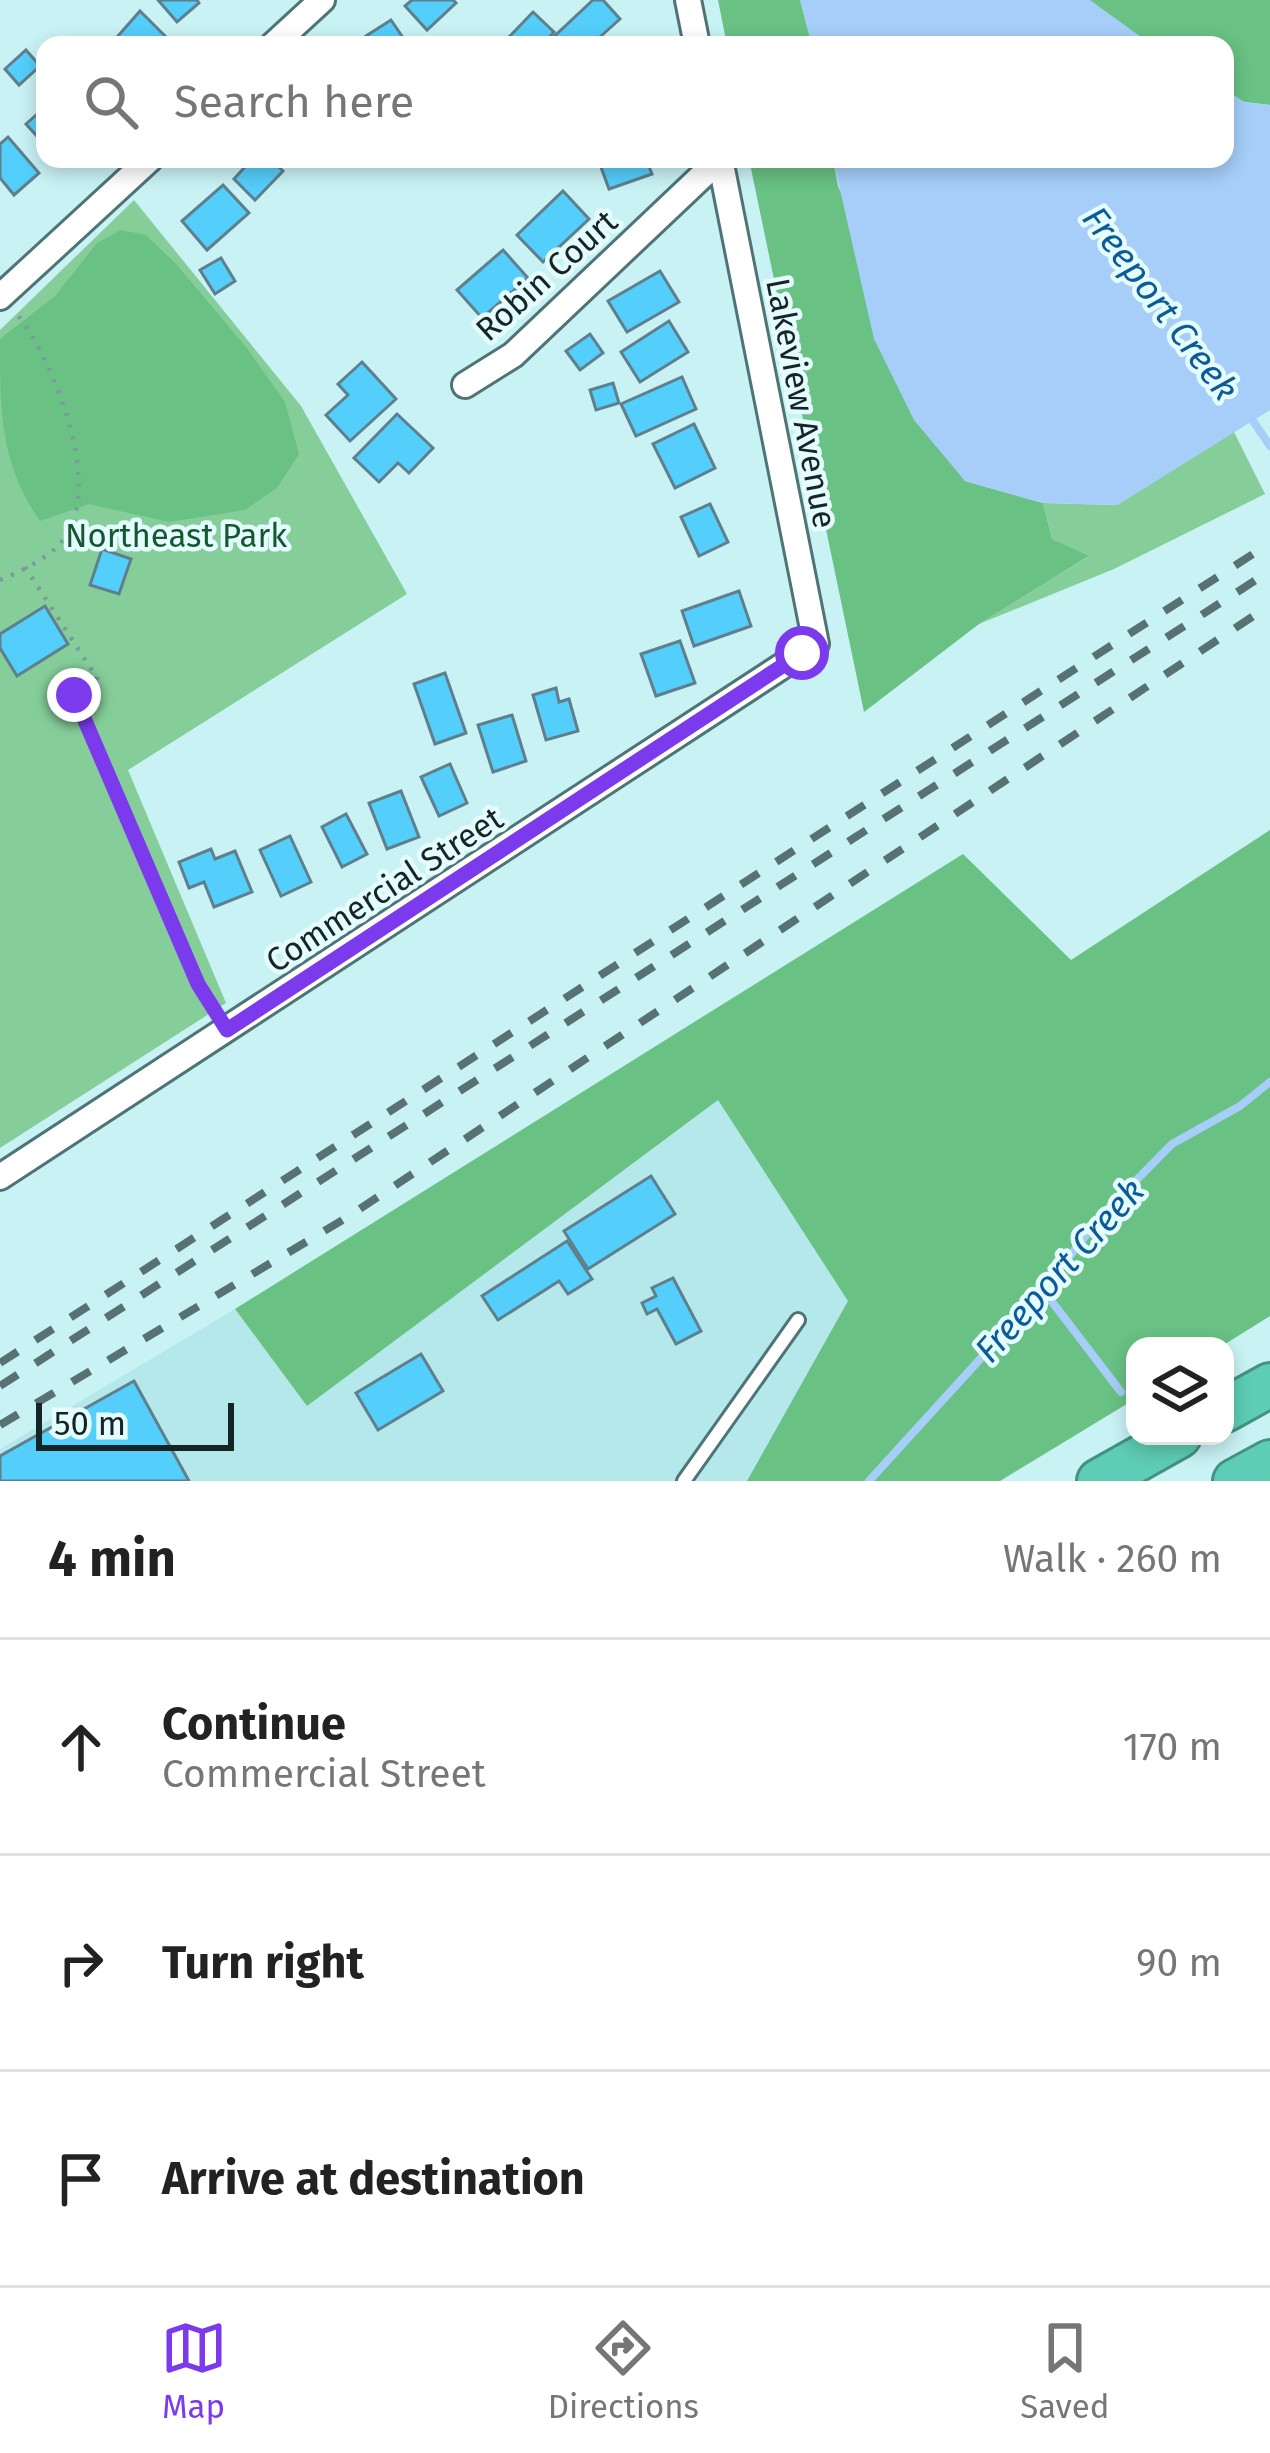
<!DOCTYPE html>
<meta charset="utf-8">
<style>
:root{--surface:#fff;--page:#f6f6f6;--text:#222;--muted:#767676;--line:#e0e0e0;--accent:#7c3aed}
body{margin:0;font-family:"Fira Sans",sans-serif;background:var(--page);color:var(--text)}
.controls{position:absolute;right:36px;bottom:36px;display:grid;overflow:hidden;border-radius:24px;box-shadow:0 6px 18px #0003}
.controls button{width:108px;height:108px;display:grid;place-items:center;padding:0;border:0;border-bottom:3px solid var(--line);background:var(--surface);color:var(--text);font:60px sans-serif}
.scale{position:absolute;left:36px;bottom:30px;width:198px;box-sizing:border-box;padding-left:12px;border:6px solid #152526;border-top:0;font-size:33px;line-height:42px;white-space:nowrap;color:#152526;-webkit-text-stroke:9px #e4fcfe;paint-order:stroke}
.stop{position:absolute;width:36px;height:36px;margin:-27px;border:9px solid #7c3aed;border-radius:50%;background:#fff}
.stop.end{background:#7c3aed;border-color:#fff;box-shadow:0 3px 12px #0008}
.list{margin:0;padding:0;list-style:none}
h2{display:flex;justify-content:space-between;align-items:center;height:156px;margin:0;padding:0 48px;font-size:51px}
h2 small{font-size:39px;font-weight:400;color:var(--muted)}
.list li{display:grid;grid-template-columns:78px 1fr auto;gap:36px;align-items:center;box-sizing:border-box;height:216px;padding:0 48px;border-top:3px solid var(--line)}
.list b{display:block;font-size:45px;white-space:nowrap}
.list p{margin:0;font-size:39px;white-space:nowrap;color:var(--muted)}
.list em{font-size:39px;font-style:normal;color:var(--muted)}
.icon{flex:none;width:66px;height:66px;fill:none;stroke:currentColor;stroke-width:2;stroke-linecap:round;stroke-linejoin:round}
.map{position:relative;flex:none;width:1270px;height:1481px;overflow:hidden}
.search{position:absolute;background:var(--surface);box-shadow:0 6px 18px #0003;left:36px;right:36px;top:36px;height:132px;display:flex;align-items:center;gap:30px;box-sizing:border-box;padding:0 42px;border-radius:24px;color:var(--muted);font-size:45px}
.sheet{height:804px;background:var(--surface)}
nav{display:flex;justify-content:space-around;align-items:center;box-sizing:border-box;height:168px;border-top:3px solid var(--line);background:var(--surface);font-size:33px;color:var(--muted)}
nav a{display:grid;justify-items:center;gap:6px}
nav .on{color:var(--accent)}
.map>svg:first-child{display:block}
.built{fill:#b5e8eb}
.green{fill:#85ce9a}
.forest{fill:#69c184}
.water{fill:#a6cef9}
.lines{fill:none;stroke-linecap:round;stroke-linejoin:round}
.stream{stroke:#a6cef9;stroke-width:8}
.building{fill:#54cefa;stroke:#5f7f8d;stroke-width:3}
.lane-casing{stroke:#4e7476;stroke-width:18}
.street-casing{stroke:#4e7476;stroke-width:30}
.highway-casing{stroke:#449283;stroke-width:48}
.path{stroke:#7b9a9c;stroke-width:4.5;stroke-dasharray:3 9;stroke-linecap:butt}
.lane{stroke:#fff;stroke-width:12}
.street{stroke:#fff;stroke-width:24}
.highway{stroke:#5ecdb5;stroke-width:42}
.rail{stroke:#587173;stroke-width:8;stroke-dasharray:21 21;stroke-linecap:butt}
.route{stroke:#7c3aed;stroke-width:15}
.labels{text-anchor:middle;stroke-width:9;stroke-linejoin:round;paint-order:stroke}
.street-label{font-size:33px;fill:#152526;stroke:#e4fcfe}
.park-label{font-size:33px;fill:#165730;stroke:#e4fcfe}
.water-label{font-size:36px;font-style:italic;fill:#0d5a98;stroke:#e4fcfe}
</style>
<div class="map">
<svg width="1270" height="1481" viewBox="0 0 1270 1481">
<rect width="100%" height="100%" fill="#c9f2f5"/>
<polygon class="built" points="718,1100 849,1301 747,1481 0,1481 0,1449 235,1309 307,1405"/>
<g class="green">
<polygon points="134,200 301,406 407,594 128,770 226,1003 0,1148 0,330"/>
<polygon points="1234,432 1265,494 1114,569 979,624 1088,557 1052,539 1043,503 1117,505"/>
</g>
<g class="forest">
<polygon points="718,0 800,0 812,45 727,45"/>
<polygon points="1087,0 1270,0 1270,105 1244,102 1225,90 1225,45 1152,45"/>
<polygon points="749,159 833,159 838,186 965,481 1043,503 1052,539 1089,556 979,624 864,712"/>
<path d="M 121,230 L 146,235 L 176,264 L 246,347 L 285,402 L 299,454 L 277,488 L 245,510 L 169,522 L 89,504 L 40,521 C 0,464 0,411 0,339 L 55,296 L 97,243 Z"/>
<polygon points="1270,830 1270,1316 1222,1346 1135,1346 1135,1399 1000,1481 747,1481 848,1301 718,1100 307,1406 235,1309 963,854 1071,960"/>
</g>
<g class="water">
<polygon points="800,0 1090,0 1152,45 812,45"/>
<polygon points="1225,90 1244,102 1270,105 1270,410 1117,505 1043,503 965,481 914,420 874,339 833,159 1225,159"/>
</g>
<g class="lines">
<g class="stream">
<polyline points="1247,412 1270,446"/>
<polyline points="1043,1290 1121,1392"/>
<polyline points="869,1481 1043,1290 1103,1214 1172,1144 1240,1106 1270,1082"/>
</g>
</g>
<g class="building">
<polygon points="158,0 197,0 199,3 177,22"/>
<polygon points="412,0 453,0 456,3 427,30 405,6"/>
<polygon points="593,0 603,0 620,19 591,45 545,45"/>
<polygon points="140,11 174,45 110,45"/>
<polygon points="533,12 554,32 542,45 520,45 510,36"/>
<polygon points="391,20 408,45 372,45 366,36"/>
<polygon points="26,50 40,66 19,85 5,69"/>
<polygon points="45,107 45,145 26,124"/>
<polygon points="8,137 39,173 14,195 0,178 0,144"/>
<polygon points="252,159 270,159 283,171 255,200 234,179"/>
<polygon points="598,159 646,159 652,174 609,189"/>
<polygon points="223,185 249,213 207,250 182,221"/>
<polygon points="563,191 589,219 543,262 517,235"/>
<polygon points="503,250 528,278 482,318 457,290"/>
<polygon points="221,258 235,281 215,294 200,270"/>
<polygon points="660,271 679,302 627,332 608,301"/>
<polygon points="669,321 688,352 640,382 621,352"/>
<polygon points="590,334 603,353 580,370 566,351"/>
<polygon points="362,362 396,399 350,441 326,415 348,395 338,384"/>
<polygon points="682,377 696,409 636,436 621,404"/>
<polygon points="613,383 619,403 596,410 590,390"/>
<polygon points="397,414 433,448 409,473 398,463 379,482 354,458"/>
<polygon points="694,424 715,468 675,488 653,444"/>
<polygon points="710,504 728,542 699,556 681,517"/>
<polygon points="102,549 131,559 119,594 90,585"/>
<polygon points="739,591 751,626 694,646 682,611"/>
<polygon points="45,606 68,644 17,676 0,648 0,634"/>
<polygon points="680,641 695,683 656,696 641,654"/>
<polygon points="445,673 466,733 435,744 414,684"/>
<polygon points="556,688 559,702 569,699 578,731 546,740 533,695"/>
<polygon points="512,715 526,761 493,772 478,725"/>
<polygon points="450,764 467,803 439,816 421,777"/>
<polygon points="401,791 419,837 387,849 369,803"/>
<polygon points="346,814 367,854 342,867 322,827"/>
<polygon points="290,836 311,882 281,896 260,850"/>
<polygon points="211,849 215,859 235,851 252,892 214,907 204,882 189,888 179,862"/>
<polygon points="651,1176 675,1214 588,1269 564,1231"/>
<polygon points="567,1241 592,1279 568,1294 559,1281 498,1320 482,1296"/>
<polygon points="673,1278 701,1331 676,1344 657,1309 647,1314 642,1303 656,1296 652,1288"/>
<polygon points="421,1354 443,1391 378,1430 356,1393"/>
<polygon points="134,1381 189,1481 0,1481 0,1456"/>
</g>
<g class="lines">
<g class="lane-casing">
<polyline id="lane" points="684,1481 798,1320"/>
</g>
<g class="street-casing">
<g id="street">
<polyline points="688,0 697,45"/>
<polyline points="273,45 322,0"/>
<polyline points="0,297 150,159"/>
<polyline points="465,385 513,355 720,159"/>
<polyline points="0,1177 816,644 720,159"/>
</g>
</g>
<g class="highway-casing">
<g id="highway">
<polyline points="1225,1410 1270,1385"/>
<polyline points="1099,1481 1179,1436"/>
<polyline points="1235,1481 1270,1462"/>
</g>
</g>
<g class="path">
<polyline points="25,567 97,678 73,695 214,1010"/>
<path d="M 0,580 C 18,573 42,561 57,547 C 110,497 54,361 17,314"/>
</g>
<use href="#lane" class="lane"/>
<use href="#street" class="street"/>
<use href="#highway" class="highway"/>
<g class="rail">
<polyline points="0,1363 1270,543"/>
<polyline points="0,1386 1270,571"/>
<polyline points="0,1425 346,1218 1270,605"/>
</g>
</g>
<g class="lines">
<polyline class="route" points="74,695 198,984 227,1030 802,653"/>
</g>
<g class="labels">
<g class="street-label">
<text transform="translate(546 275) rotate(-42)" y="12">Robin Court</text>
<text transform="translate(802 403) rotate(79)" y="12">Lakeview Avenue</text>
<text transform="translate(384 889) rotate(-33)" y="12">Commercial Street</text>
</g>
<g class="park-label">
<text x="176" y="547">Northeast Park</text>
</g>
<g class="water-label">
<text transform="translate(1161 303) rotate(53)" y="13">Freeport Creek</text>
<text transform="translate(1059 1270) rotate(-48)" y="13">Freeport Creek</text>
</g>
</g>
</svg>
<div class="controls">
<button><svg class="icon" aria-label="layers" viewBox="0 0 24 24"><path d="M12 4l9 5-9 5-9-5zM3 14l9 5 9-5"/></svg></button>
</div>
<div class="scale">50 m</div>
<div class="stop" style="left:802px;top:653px"></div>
<div class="stop end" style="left:74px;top:695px"></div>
<div class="search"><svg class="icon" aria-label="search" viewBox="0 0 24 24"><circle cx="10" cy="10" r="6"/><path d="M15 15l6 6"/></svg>Search here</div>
</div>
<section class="sheet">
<h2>4 min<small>Walk · 260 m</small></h2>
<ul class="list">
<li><svg class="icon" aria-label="ahead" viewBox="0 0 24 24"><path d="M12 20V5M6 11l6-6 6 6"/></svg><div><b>Continue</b><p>Commercial Street</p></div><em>170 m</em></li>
<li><svg class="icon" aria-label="right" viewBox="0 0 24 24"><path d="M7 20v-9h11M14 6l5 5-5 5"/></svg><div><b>Turn right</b></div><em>90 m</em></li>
<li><svg class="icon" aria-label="arrive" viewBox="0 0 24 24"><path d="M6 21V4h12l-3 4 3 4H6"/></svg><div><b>Arrive at destination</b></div></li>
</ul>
</section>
<nav>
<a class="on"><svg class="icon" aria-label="map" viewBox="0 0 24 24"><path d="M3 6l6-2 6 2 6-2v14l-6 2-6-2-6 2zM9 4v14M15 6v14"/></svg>Map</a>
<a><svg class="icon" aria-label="directions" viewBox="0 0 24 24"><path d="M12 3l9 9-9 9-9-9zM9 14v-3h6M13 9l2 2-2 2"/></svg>Directions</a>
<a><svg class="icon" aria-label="saved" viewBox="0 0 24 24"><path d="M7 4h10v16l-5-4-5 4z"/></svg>Saved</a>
</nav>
